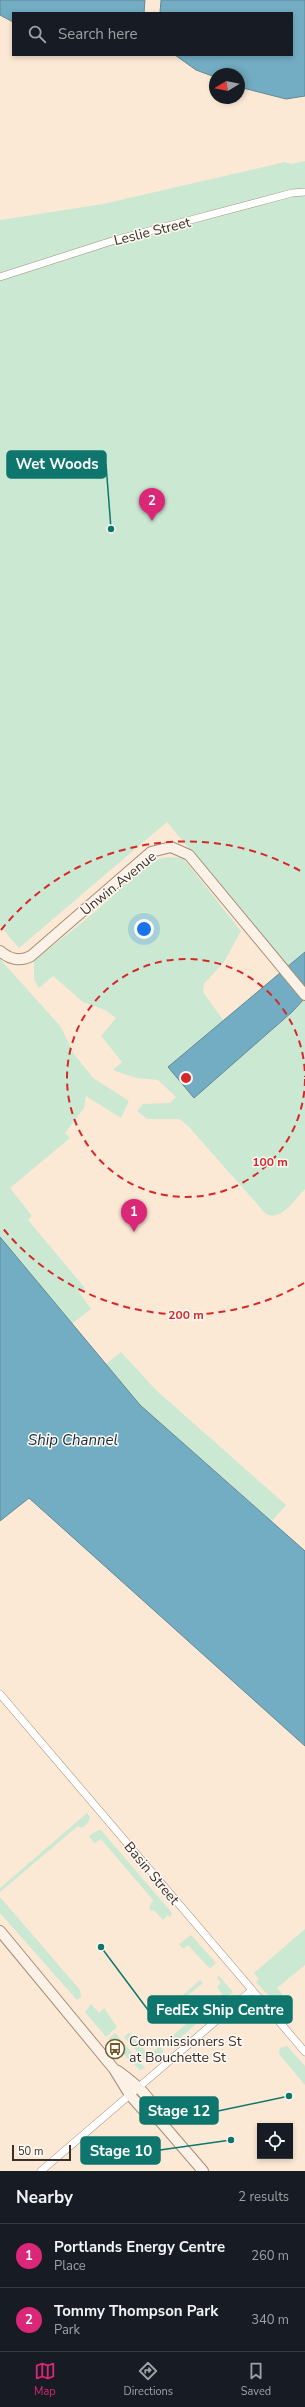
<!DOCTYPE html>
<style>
:root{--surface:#171b24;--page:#20242c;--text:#f1f3f6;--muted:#9ea1a6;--line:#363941;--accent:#db2777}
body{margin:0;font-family:"Nunito Sans",sans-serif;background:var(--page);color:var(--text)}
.controls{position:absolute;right:12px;bottom:12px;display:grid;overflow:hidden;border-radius:0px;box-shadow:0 2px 6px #0003}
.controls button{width:36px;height:36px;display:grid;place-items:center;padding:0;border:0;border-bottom:1px solid var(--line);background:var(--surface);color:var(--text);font:20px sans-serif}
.compass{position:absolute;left:209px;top:68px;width:36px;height:36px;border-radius:50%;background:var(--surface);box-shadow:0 2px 6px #0003;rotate:260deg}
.scale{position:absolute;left:12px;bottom:10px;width:59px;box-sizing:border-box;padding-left:4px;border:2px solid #3a3027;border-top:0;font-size:11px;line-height:14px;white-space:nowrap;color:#3a3027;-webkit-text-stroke:3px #fef9f4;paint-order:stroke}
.you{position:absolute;left:144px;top:929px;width:14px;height:14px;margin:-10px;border:3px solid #fff;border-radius:50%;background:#1a73e8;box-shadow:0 0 0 6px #1a73e833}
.badge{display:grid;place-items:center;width:26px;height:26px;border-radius:50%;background:var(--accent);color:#fff;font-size:13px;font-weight:700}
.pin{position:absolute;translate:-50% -33px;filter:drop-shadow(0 1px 2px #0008)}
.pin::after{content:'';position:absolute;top:21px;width:14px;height:12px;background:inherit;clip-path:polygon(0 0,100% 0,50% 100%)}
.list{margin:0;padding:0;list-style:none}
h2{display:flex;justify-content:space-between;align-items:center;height:52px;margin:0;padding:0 16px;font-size:17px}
h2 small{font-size:13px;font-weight:400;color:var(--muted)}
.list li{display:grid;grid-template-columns:26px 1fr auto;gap:12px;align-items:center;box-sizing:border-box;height:64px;padding:0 16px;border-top:1px solid var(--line)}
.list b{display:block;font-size:15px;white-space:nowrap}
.list p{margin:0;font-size:13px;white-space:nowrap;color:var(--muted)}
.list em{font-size:13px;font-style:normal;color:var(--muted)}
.icon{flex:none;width:22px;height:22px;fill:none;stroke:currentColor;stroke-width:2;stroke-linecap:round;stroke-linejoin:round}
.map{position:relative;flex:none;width:305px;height:2171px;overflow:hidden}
.search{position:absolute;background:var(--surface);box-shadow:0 2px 6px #0003;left:12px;right:12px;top:12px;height:44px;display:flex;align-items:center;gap:10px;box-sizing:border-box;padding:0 14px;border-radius:0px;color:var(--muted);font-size:15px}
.sheet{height:180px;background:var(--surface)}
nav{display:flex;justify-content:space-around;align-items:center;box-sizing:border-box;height:56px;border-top:1px solid var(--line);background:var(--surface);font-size:11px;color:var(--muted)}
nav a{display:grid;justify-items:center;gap:2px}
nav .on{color:var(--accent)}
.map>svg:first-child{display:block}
.green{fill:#cbe8d3}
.water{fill:#73adc3;stroke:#628894}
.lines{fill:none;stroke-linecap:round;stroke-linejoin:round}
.street-casing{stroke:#a48e76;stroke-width:8}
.secondary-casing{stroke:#a48e76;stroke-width:12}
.street{stroke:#fff;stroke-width:7}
.secondary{stroke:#fcf1e6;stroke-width:10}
.ring{fill:none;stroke:#d62828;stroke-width:2;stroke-dasharray:7 5}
.labels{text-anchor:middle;stroke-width:3;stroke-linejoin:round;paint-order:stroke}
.street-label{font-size:14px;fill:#3a3027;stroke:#fef9f4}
.poi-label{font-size:14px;fill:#3a3027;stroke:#fef9f4;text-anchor:start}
.water-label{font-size:15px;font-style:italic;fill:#102e38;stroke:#fef9f4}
.centre{fill:#d62828;stroke:#fef9f4;stroke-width:2}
.ring-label{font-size:12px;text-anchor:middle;font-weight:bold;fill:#d62828;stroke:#fef9f4;stroke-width:3;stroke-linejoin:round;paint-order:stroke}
.leader{fill:none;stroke:#0f766e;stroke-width:1.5}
.callout-dot{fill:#0f766e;stroke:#fef9f4;stroke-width:1.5}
.callout{fill:#0f766e;stroke:#0f766e;stroke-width:1.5}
.callout-label{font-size:15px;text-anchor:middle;font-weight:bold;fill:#fff}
</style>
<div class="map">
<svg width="305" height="2171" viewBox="0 0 305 2171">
<rect width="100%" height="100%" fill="#fce9d5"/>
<g class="green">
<polygon points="305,161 305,952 287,967 167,822 19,948 0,926 0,220 103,204 285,162 291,164"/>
<path d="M 167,857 L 183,858 L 241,931 L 224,962 L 204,984 L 203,992 L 224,1021 L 169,1067 L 194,1097 L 292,1012 L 303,999 L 305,1001 L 305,1189 C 295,1199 281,1222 266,1214 L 188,1126 L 179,1119 L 147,1119 L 137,1111 L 143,1104 L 170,1103 L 176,1097 L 158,1080 L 136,1078 L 113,1070 L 122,1062 L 101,1036 L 116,1018 L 105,1010 L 83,1002 L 53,976 L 39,988 L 34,979 L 34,961 L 95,912 L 150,861 Z"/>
<polygon points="0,959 61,1027 74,1054 93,1078 129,1101 121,1118 86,1096 84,1108 65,1133 70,1138 10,1188 32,1216 28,1220 85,1288 79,1292 91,1309 72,1324 0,1237"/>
<polygon points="121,1352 156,1390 286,1505 272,1521 140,1405 106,1364"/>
<polygon points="87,1813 90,1817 88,1823 82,1828 78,1826 0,1892 0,1888"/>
<polygon points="101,1830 172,1913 170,1918 168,1915 163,1920 154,1910 152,1911 149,1908 153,1900 101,1839 95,1843 93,1842 89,1836 96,1831"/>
<polygon points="0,1897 80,1990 81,1997 77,2000 0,1913"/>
<path d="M 305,1929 L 305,1965 L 277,1988 L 294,2008 L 285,2011 C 276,2004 263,1990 256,1982 L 259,1979 L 254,1973 Z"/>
<polygon points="191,1935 216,1963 210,1969 188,1945 183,1949 179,1944"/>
<polygon points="219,1976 233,1992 172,2045 166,2041 222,1994 217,1987 221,1983 217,1978"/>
<polygon points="200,1980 203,1983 169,2011 167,2009"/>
<polygon points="91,2004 99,2013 104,2008 117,2027 106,2037 85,2012"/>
<polygon points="129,2032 149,2055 160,2046 164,2051 149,2065 124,2037"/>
<polygon points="115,2033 145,2068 140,2070 108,2039"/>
<polygon points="287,2046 305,2066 305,2085 279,2054 280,2048"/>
</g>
<g class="water">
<polygon points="0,0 145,0 144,13 13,13 13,22 0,15"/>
<polygon points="161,0 305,0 305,96 286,99 239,87 239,74 215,74 215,77 196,70 175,55 292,55 292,13 160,13"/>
<polygon points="305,952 305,998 292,1012 194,1098 168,1067"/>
<polygon points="0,1237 140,1405 305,1551 305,1746 29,1498 0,1521"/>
</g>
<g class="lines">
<g class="street-casing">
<g id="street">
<polyline points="0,277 115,240 292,193 305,192"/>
<polyline points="0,1694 305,2052"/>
<polyline points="41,2171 252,1990"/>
</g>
</g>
<g class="secondary-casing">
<g id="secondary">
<path d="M 0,951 C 9,959 20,962 31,956 L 151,852 L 171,847 L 189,855 L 305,995"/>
<polyline points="0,1931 114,2069 130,2095 145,2112 160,2121 203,2171"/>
<path d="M 118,2071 C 137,2085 152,2097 160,2121"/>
</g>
</g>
<use href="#street" class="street"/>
<use href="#secondary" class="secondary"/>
</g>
<g class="ring">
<path d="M305 1079A119 119 0 1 1 305 1077"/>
<path d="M304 1283A237 237 0 0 1 1 1226M1 930A237 237 0 0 1 304 873"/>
</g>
<defs>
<g id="bus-ring" transform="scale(1)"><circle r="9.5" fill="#fef9f4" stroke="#72582a" stroke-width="1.5"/><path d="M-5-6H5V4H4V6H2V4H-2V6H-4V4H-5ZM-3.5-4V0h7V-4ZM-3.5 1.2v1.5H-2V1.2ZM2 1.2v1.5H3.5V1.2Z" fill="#72582a"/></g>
</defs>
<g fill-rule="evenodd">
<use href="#bus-ring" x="115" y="2049"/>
</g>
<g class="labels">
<g class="street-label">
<text transform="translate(152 231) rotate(-14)" y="5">Leslie Street</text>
<text transform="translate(118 883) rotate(-39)" y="5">Unwin Avenue</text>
<text transform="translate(152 1873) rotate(50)" y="5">Basin Street</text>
</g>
<g class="poi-label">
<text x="129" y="2046">Commissioners St<tspan x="129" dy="16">at Bouchette St</tspan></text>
</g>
<g class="water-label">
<text x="73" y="1445">Ship Channel</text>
</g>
</g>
<circle cx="186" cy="1078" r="6" class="centre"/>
<g class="ring-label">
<text x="270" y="1166">100 m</text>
<text x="186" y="1319">200 m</text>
</g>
<path class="leader" d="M111 529L106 464M101 1947L148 2010M289 2096L218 2111M231 2140L160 2150"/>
<g class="callout-dot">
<circle cx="111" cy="529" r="4"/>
<circle cx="101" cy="1947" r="4"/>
<circle cx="289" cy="2096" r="4"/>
<circle cx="231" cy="2140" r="4"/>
</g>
<g class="callout">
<rect x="7" y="451" width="99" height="27" rx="4"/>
<rect x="148" y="1996" width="144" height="27" rx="4"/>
<rect x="140" y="2097" width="78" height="27" rx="4"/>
<rect x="81" y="2137" width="79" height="27" rx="4"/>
</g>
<g class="callout-label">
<text x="57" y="469">Wet Woods</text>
<text x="220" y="2015">FedEx Ship Centre</text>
<text x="179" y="2116">Stage 12</text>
<text x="121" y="2156">Stage 10</text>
</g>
</svg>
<div class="controls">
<button><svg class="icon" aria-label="locate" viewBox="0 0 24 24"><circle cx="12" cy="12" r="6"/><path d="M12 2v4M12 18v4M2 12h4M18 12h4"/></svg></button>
</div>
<svg class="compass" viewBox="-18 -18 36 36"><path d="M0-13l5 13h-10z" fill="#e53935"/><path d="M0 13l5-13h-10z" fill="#9ea1a6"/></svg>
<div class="scale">50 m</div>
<div class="you"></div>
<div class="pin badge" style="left:134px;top:1232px">1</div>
<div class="pin badge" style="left:152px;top:521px">2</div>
<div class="search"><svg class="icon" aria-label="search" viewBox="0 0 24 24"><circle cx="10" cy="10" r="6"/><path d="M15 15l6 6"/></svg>Search here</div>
</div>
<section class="sheet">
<h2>Nearby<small>2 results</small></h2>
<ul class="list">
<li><span class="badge">1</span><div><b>Portlands Energy Centre</b><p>Place</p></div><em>260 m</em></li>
<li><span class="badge">2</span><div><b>Tommy Thompson Park</b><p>Park</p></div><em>340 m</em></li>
</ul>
</section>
<nav>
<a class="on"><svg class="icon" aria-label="map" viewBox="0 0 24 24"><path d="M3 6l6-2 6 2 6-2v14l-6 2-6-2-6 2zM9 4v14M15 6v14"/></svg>Map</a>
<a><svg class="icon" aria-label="directions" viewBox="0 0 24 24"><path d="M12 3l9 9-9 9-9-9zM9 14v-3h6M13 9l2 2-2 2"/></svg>Directions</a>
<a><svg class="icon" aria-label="saved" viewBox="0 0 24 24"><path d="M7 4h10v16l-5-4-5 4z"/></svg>Saved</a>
</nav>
